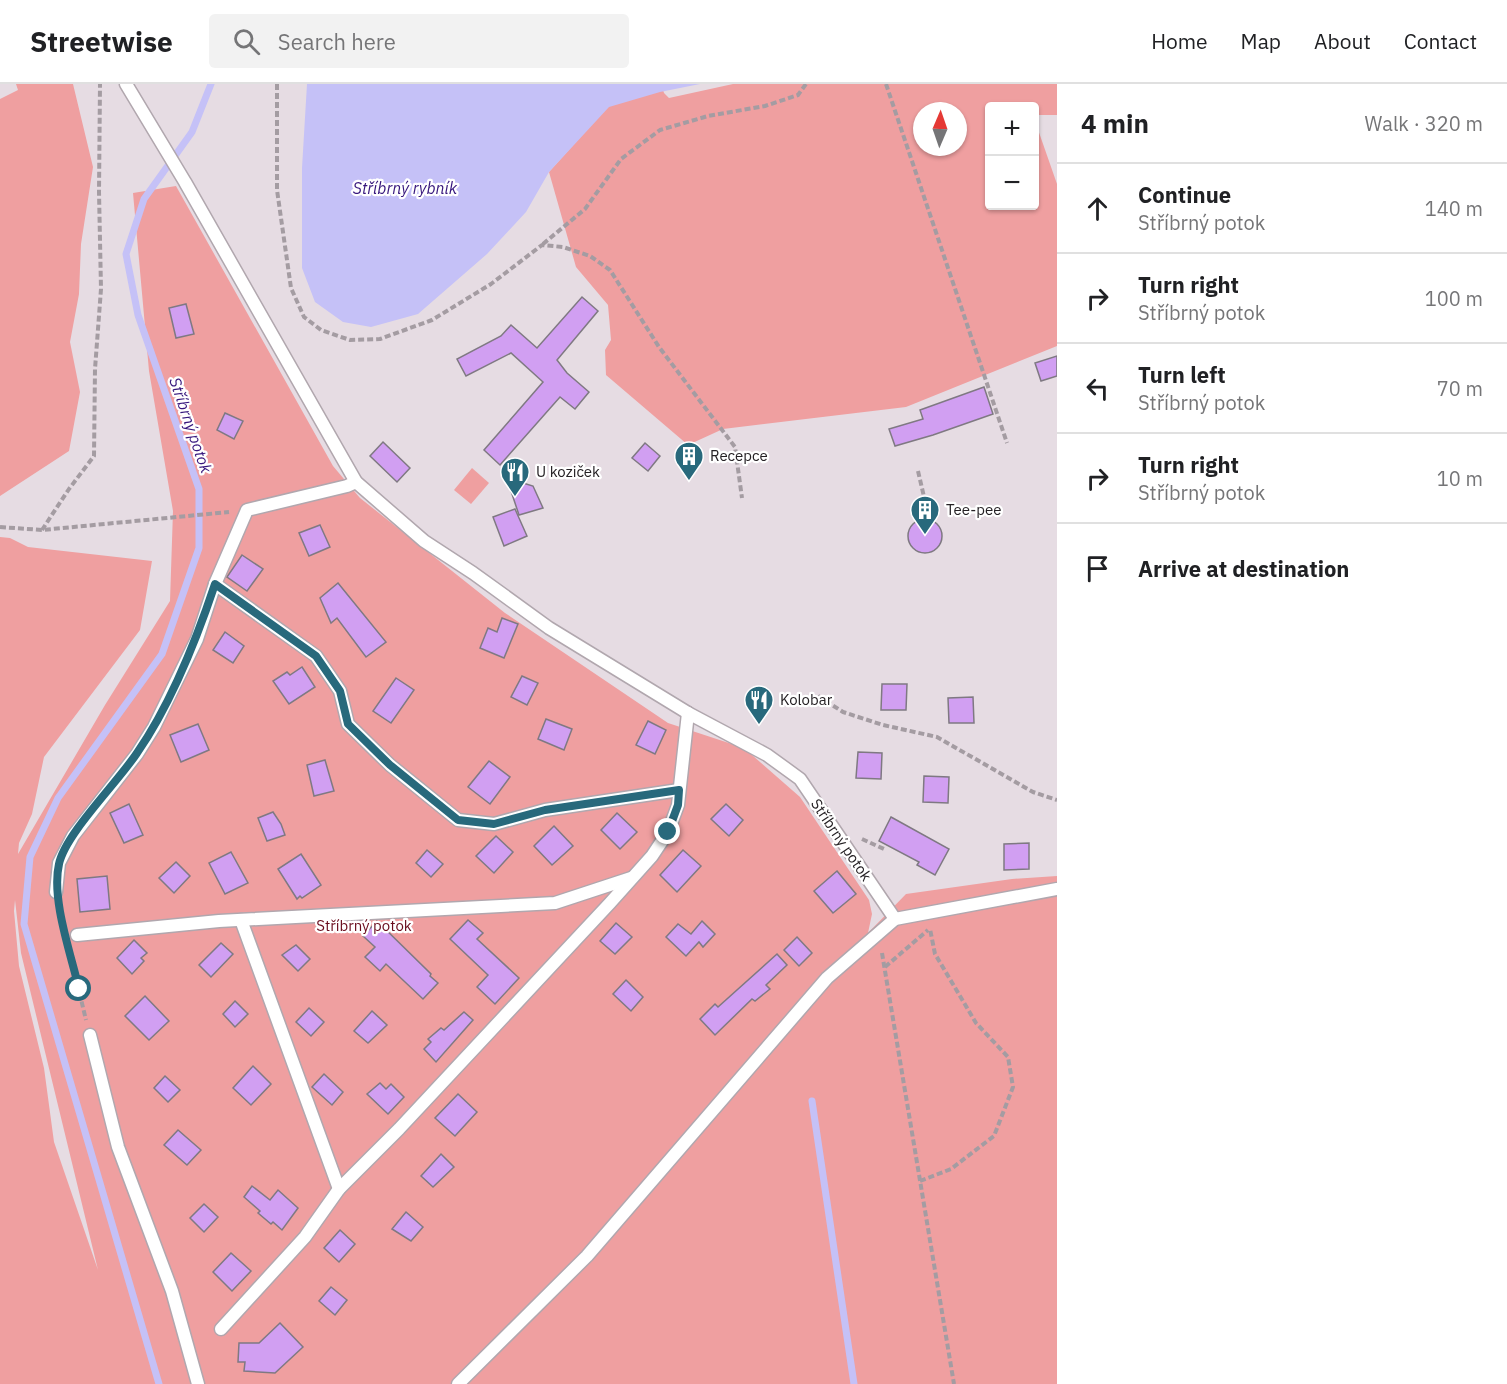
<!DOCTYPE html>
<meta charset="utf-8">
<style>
:root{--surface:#fff;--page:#f2f2f2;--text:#202124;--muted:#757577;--line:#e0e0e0}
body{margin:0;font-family:"IBM Plex Sans",sans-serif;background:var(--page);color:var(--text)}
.controls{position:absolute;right:18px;top:18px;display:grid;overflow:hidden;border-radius:6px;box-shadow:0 2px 4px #0004}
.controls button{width:54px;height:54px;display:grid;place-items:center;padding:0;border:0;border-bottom:2px solid var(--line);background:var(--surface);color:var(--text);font:30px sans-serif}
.compass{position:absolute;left:913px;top:18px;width:54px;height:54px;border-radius:50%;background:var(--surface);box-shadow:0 2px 4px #0004;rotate:2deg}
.stop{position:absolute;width:18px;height:18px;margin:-14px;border:4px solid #28697c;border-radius:50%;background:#fff}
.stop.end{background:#28697c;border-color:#fff;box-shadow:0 2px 6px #0008}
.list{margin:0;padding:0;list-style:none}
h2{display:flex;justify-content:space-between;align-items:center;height:78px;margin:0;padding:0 24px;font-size:26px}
h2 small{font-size:20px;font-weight:400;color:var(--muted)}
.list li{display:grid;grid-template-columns:39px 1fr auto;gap:18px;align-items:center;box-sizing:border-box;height:90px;padding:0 24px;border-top:2px solid var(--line)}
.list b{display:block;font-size:22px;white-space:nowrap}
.list p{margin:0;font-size:20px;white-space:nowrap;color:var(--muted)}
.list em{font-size:20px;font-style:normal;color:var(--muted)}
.icon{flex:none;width:33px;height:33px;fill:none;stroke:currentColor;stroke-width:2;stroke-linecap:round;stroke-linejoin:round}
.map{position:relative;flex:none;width:1057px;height:1300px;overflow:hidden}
header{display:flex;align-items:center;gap:36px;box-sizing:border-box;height:84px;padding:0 30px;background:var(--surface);border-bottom:2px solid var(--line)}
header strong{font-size:28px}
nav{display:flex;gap:33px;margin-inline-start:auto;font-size:21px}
.search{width:420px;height:54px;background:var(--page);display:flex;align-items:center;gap:15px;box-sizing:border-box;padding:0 21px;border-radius:6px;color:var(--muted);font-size:22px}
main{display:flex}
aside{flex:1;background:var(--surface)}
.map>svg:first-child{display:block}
.green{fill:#ef9fa0;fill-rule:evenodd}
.water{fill:#c5c1f7}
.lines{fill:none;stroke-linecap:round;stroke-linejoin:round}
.stream{stroke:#c5c1f7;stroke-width:7}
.building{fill:#d19ff2;stroke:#7f7982;stroke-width:1.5}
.service-casing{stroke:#b1a7ae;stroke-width:15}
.path{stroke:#a49ca2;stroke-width:4;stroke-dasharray:6 3;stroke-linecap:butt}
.service{stroke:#fff;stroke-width:12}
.route{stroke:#28697c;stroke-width:8}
.labels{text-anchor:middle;stroke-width:4.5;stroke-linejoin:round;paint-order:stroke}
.poi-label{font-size:15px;fill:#252124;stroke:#fff;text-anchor:start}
.street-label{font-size:15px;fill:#252124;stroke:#fff}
.park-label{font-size:15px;fill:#690b1c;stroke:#fff}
.water-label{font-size:16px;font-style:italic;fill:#36167c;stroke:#fff}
</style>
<header>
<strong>Streetwise</strong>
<div class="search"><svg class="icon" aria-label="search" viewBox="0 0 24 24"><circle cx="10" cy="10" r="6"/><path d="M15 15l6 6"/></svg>Search here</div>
<nav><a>Home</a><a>Map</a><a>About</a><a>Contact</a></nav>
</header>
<main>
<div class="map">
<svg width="1057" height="1300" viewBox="0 0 1057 1300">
<rect width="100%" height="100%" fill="#e6dce3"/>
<g class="green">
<polygon points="16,0 73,0 93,83 81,160 79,210 70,258 80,308 69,367 0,412 0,15 18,6"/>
<path d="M 733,0 L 1057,0 L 1057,31 L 1035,31 L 1034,22 L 990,22 L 990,122 L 1034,122 L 1035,37 L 1057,100 L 1057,262 L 906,323 L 723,345 L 688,361 L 606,291 L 605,266 L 611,256 L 608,221 L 576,183 L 549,88 L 611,19 L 662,3 L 664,9 L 669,14 ZM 922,27 L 958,27 L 958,63 L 922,63 Z"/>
<path d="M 176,102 L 333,382 L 360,414 L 505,529 L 668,639 L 744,664 L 800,713 L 869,816 L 872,830 L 868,849 L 906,810 L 1012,795 L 1057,792 L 1057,1300 L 0,1300 L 0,453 L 10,454 L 28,463 L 152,477 L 140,546 L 44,673 L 32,730 L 19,759 L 18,770 L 105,621 L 170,517 L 173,427 L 149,287 L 133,109 ZM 15,816 L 21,869 L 98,1186 L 54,1058 L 44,984 L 19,882 L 14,827 Z"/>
<polygon points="472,384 489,399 471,420 454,406"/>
</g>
<polygon class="water" points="307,0 700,0 660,8 609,23 549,88 526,128 487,170 418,230 371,243 343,238 315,218 302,184 302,84"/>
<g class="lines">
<g class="stream">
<polyline points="812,1017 854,1300"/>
<polyline points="159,1300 24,840 30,773 58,714 162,570 199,464 199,405 138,231 126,170 144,115 192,48 211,0"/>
</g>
</g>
<g class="building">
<polygon points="582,213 598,227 557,276 567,289 589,308 575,325 560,313 500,381 484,366 543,298 511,269 466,292 457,275 501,252 511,241 537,264"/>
<polygon points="186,220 194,250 176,254 169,224"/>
<polygon points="1057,272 1057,292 1041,297 1035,279"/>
<polygon points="984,303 993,330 933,351 895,362 889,345 923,335 920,326"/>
<polygon points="225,329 243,337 234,355 217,346"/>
<polygon points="383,358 410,384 397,398 370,372"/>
<polygon points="645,359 660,372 648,387 632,374"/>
<polygon points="523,399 533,402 543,424 519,431 510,404"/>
<polygon points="515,425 527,452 504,462 493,433"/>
<circle cx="925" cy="452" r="17"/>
<polygon points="320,441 330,463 309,472 299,449"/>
<polygon points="242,471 263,485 247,507 227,493"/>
<polygon points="338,499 386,558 366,573 337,534 331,539 320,514"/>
<polygon points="502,534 518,540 504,574 480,564 488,544 497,548"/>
<polygon points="225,548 244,562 233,579 213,566"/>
<polygon points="302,583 315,603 289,620 273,597 287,588 290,591"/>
<polygon points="522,592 538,599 527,621 511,613"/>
<polygon points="396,594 414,606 391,639 373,627"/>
<polygon points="882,600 907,600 906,626 881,626"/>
<polygon points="973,613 974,639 949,639 948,614"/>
<polygon points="546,635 572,645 564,666 538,655"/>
<polygon points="648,637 666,646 655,670 636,661"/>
<polygon points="198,640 209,666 181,678 170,651"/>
<polygon points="858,668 882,669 881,695 856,694"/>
<polygon points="325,676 334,707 314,712 307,681"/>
<polygon points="489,677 510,693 490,720 468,703"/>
<polygon points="924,692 949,693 948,719 923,718"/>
<polygon points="129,720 143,751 124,759 110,729"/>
<polygon points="726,720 743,736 729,752 711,735"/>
<polygon points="273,728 281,740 285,751 267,757 258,734"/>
<polygon points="617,729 637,748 620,765 601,746"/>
<polygon points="891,733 949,765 935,791 917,781 919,778 879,757"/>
<polygon points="554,742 573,762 552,781 534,762"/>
<polygon points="496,752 513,768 494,789 476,772"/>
<polygon points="1029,759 1029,785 1004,786 1004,760"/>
<polygon points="427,766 443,780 431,793 416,779"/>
<polygon points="683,766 701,782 677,808 660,791"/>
<polygon points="231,768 248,799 225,810 209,779"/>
<polygon points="301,770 321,801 302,814 300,812 297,815 278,785"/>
<polygon points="176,778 190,792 174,809 159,794"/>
<polygon points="837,787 856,810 833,829 814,807"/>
<polygon points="107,792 110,825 80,828 77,795"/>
<polygon points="468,836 483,849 477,855 519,894 495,920 477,903 488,891 450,855"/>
<polygon points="377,837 431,890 430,892 438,899 423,915 386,880 380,887 365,873 375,863 363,852"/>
<polygon points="702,837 715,850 703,863 699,858 686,872 666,853 678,840 691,850"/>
<polygon points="616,839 632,853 615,870 600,857"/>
<polygon points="797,853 812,869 799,882 784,866"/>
<polygon points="134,856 147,869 141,874 144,877 132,890 117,874"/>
<polygon points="221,859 233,870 211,893 199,881"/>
<polygon points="296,861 310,875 298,887 282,871"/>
<polygon points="777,870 787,881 766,901 770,905 755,917 752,915 715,951 700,935 715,920 718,923"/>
<polygon points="626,896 643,913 631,927 613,910"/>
<polygon points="145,912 169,937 149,956 125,932"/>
<polygon points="235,917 248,930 235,943 223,930"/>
<polygon points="309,924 324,938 311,952 296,938"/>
<polygon points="372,927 387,941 368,959 354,947"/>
<polygon points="464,928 473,936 436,978 424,965 431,958 428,955 441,944 444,946"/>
<polygon points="253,982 271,1000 251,1021 233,1004"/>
<polygon points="324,990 343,1008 332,1021 312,1003"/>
<polygon points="165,992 180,1006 168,1018 154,1004"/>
<polygon points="380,999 386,1005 391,1000 404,1013 388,1030 367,1010"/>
<polygon points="458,1010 477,1028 455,1052 435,1034"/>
<polygon points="178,1046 201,1066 187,1081 164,1061"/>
<polygon points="441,1070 454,1083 433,1103 421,1092"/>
<polygon points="252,1102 270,1116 278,1106 298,1124 282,1146 273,1138 271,1140 258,1129 260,1127 244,1113"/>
<polygon points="204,1120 218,1133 204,1148 190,1134"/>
<polygon points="406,1128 423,1143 411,1157 392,1145"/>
<polygon points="340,1146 355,1160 339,1178 324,1164"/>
<polygon points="231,1169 251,1187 232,1207 213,1188"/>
<polygon points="331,1203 347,1216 335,1231 319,1217"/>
<polygon points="280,1239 303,1263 275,1289 244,1287 245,1278 238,1278 239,1259 259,1259"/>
</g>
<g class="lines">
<g class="service-casing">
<g id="service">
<polyline points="126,0 185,98 356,398 424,457 473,489 549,544 688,629 767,671 800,695 895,835"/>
<polyline points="215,500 316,572 340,607 348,640 390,681 458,736 494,740 545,726 679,706"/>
<polyline points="56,808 59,779 73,752 137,670 154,643 197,555 215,500 247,426 347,402 356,398"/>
<polyline points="241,836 339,1105"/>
<polyline points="77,851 219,837 555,819 631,794"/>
<polyline points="90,951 118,1063 172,1207 198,1300"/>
<polyline points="221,1245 305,1153 339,1105 399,1045 610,819 652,772 668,748 678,721 688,629"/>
<polyline points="458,1300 587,1172 827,894 895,835 1057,805"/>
</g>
</g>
<g class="path">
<polyline points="277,0 277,106 291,204 304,233 321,246 350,256 380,255 432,236 491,200 542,161 563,163 590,172 610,186 659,263 735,363 742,414"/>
<polyline points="886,0 1007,359"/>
<polyline points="543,160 585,125 621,75 660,46 708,32 765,22 798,11 806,0"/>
<polyline points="918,387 928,430"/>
<polyline points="0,443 42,446 229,428"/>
<polyline points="42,446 69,405 94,372 95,285 101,205 99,108 100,0"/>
<polyline points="818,612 843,628 883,641 937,653 1033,708 1057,716"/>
<polyline points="862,755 884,765"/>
<polyline points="60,824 64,843"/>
<polyline points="69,865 86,936"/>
<polyline points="882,869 954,1300"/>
<polyline points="885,883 928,846"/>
<polyline points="920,1097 951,1085 994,1052 1013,1003 1008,973 976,939 935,870 930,845"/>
</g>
<use href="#service" class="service"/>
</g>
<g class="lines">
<path class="route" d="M 79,905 C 71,870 51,815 59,780 C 65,750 118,698 137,669 C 171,620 196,557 215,500 L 316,572 L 340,607 L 348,640 L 390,681 L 458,736 L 494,740 L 545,726 L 679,706 L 678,721 L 668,748"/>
</g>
<defs>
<g id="building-pin" transform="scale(1.5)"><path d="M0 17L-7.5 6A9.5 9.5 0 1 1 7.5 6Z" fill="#28697c" stroke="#fff"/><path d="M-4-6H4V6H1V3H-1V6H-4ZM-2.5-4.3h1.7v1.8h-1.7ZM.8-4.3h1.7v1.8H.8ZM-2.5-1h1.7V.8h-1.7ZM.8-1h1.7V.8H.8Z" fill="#fff"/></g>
<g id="restaurant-pin" transform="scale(1.5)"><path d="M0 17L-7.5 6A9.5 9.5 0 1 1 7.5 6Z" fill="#28697c" stroke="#fff"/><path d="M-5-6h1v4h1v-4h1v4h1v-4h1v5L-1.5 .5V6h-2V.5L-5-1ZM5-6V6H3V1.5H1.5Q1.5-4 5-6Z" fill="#fff"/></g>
</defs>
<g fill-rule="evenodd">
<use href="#building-pin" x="689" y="372"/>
<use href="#restaurant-pin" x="515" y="388"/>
<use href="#building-pin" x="925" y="426"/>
<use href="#restaurant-pin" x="759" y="616"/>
</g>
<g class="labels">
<g class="poi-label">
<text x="710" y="377">Recepce</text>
<text x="536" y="393">U koziček</text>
<text x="946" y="431">Tee-pee</text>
<text x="780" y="621">Kolobar</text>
</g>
<g class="street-label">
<text transform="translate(841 756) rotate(56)" y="5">Stříbrný potok</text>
</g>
<g class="park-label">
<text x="364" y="847">Stříbrný potok</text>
</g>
<g class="water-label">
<text x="405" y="110">Stříbrný rybník</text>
<text transform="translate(191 341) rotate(71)" y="6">Stříbrný potok</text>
</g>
</g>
</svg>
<div class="controls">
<button>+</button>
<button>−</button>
</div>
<svg class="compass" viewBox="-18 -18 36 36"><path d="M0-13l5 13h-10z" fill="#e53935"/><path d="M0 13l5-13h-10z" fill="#757577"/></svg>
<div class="stop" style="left:79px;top:905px"></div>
<div class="stop end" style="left:668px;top:748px"></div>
</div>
<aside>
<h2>4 min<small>Walk · 320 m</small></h2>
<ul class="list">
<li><svg class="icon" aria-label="ahead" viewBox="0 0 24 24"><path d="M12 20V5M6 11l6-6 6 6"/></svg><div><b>Continue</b><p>Stříbrný potok</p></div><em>140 m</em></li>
<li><svg class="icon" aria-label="right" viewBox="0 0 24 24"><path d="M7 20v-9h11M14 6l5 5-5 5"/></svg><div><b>Turn right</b><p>Stříbrný potok</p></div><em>100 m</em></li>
<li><svg class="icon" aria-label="left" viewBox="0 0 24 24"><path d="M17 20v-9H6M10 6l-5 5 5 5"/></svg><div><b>Turn left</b><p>Stříbrný potok</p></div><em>70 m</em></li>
<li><svg class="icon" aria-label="right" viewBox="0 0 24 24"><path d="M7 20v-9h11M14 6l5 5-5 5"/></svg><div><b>Turn right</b><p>Stříbrný potok</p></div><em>10 m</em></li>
<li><svg class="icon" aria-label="arrive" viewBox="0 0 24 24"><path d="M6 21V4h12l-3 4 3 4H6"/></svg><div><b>Arrive at destination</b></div></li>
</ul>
</aside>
</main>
